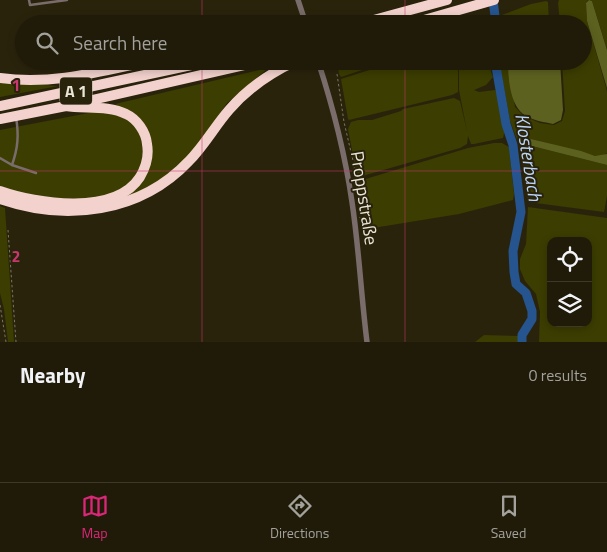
<!DOCTYPE html>
<meta charset="utf-8">
<style>
:root{--surface:#201a09;--page:#282312;--text:#f1f3f6;--muted:#a2a19c;--line:#3d382a;--accent:#db2777}
body{margin:0;font-family:"Titillium Web",sans-serif;background:var(--page);color:var(--text)}
.controls{position:absolute;right:15px;bottom:15px;display:grid;overflow:hidden;border-radius:10px;box-shadow:0 2px 8px #0003}
.controls button{width:45px;height:45px;display:grid;place-items:center;padding:0;border:0;border-bottom:1px solid var(--line);background:var(--surface);color:var(--text);font:25px sans-serif}
.list{margin:0;padding:0;list-style:none}
h2{display:flex;justify-content:space-between;align-items:center;height:65px;margin:0;padding:0 20px;font-size:21px}
h2 small{font-size:16px;font-weight:400;color:var(--muted)}
.icon{flex:none;width:28px;height:28px;fill:none;stroke:currentColor;stroke-width:2;stroke-linecap:round;stroke-linejoin:round}
.map{position:relative;flex:none;width:607px;height:342px;overflow:hidden}
.search{position:absolute;background:var(--surface);box-shadow:0 2px 8px #0003;left:15px;right:15px;top:15px;height:55px;display:flex;align-items:center;gap:12px;box-sizing:border-box;padding:0 18px;border-radius:28px;color:var(--muted);font-size:19px}
.sheet{height:140px;background:var(--surface)}
nav{display:flex;justify-content:space-around;align-items:center;box-sizing:border-box;height:70px;border-top:1px solid var(--line);background:var(--surface);font-size:14px;color:var(--muted)}
nav a{display:grid;justify-items:center;gap:2px}
nav .on{color:var(--accent)}
.map>svg:first-child{display:block}
.green{fill:#3b3d01;fill-rule:evenodd}
.forest{fill:#5d611f}
.lines{fill:none;stroke-linecap:round;stroke-linejoin:round}
.river{stroke:#25548f;stroke-width:9}
.path{stroke:#7b7562;stroke-width:1;stroke-dasharray:2.5 2.5;stroke-linecap:butt}
.service{stroke:#796c6a;stroke-width:2.5}
.minor{stroke:#796c6a;stroke-width:5.5}
.motorway{stroke:#f3d2cd;stroke-width:10}
.grid{fill:none;stroke:#c8376e;stroke-width:1;stroke-opacity:0.55}
.labels{text-anchor:middle;stroke-width:4;stroke-linejoin:round;paint-order:stroke}
.shield{fill:#2a230c;stroke:#b0ab9a;stroke-width:1}
.shield-label{font-size:16px;font-weight:bold;fill:#eae5d7}
.street-label{font-size:18px;fill:#eae5d7;stroke:#2a230c}
.water-label{font-size:19px;font-style:italic;fill:#bbd5f8;stroke:#2a230c}
.grid-label{font-size:16px;text-anchor:middle;font-weight:bold;fill:#c8376e;stroke:#2a230c;stroke-width:4;stroke-linejoin:round;paint-order:stroke}
</style>
<div class="map">
<svg width="607" height="342" viewBox="0 0 607 342">
<rect width="100%" height="100%" fill="#2a230c"/>
<g class="green">
<polygon points="559,0 588,0 586,3 587,21 607,91 607,153 603,156 595,156 531,139 527,141 528,145 607,165 607,196 604,212 528,202 524,172 519,145 510,121 499,61 507,61 515,107 524,116 540,123 554,125 562,121 565,111 562,61 583,61 583,24 560,24 558,3"/>
<polygon points="590,0 607,0 607,49 592,1"/>
<polygon points="546,1 548,2 549,24 500,24 499,16 531,4"/>
<polygon points="337,61 389,61 341,77 339,74"/>
<polygon points="397,61 458,61 458,92 452,95 349,120 348,119 341,79 379,67 386,68"/>
<path d="M 459,61 L 490,61 L 491,72 L 493,77 L 486,85 L 474,90 L 479,92 L 495,90 C 502,98 507,128 503,138 L 474,144 L 471,144 L 468,136 L 467,144 L 460,148 L 359,177 L 357,176 L 348,129 L 351,122 L 358,120 L 372,120 L 401,111 L 403,109 L 454,98 L 460,101 L 467,131 L 459,90 Z"/>
<polygon points="268,68 227,103 203,138 181,164 156,184 117,201 148,170 136,115 115,104"/>
<polygon points="0,82 58,86 0,97"/>
<polygon points="99,111 113,112 129,119 141,132 145,153 141,168 128,185 106,196 80,199 29,197 0,186 0,130"/>
<polygon points="494,143 502,143 509,147 514,194 513,200 459,214 367,229 365,226 359,181 468,148"/>
<polygon points="0,206 5,208 14,342 8,342 4,309 0,293"/>
<path d="M 528,207 L 607,218 L 607,342 L 539,342 L 540,312 L 536,294 L 525,281 L 520,269 L 520,259 L 526,244 ZM 551,241 L 588,241 L 588,323 L 551,323 Z"/>
<polygon points="484,335 519,336 520,342 475,342"/>
</g>
<g class="forest">
<polygon points="589,0 592,1 607,50 607,88 587,21 586,3"/>
<path d="M 508,61 L 560,61 L 563,110 L 561,120 L 553,124 C 544,122 535,121 526,116 C 510,107 508,78 508,61 Z"/>
<polygon points="531,139 581,151 595,156 607,154 607,165 528,145 527,141"/>
</g>
<g class="lines">
<g class="river">
<polyline points="493,0 496,24"/>
<polyline points="495,61 506,124 513,145 521,212 513,251 514,272 516,284 526,293 532,311 532,319 522,335 522,342"/>
</g>
<g class="path">
<polyline points="337,74 344,122 354,165 360,218"/>
<polyline points="8,230 16,342"/>
<polyline points="0,305 6,342"/>
</g>
<g class="service">
<polyline points="29,0 30,5 67,0"/>
<polyline points="0,158 12,165 36,173"/>
<path d="M 12,165 C 18,148 19,135 16,117"/>
</g>
<g class="minor">
<polyline points="298,0 306,24"/>
<path d="M 318,61 C 333,107 345,154 352,202 C 359,248 361,295 367,342"/>
</g>
<g class="motorway">
<polyline points="359,24 447,0"/>
<polyline points="410,24 494,0"/>
<path d="M 0,78 C 53,85 98,72 150,61"/>
<polyline points="0,106 210,61"/>
<polyline points="0,119 66,106 262,61"/>
<path d="M 0,191 C 37,204 115,216 140,177 C 146,167 149,155 147,144 C 146,132 137,119 126,114 C 109,105 84,109 66,106"/>
<path d="M 0,199 C 66,222 140,213 189,161 C 204,146 215,126 229,110 C 248,88 270,73 296,61"/>
</g>
</g>
<path class="grid" d="M 202,0 L 202,24M 405,0 L 405,24M 202,61 L 202,342M 405,61 L 405,342M 0,171 L 607,171"/>
<g class="labels">
<rect class="shield" x="60" y="77.5" width="32" height="27" rx="4"/>
<g class="shield-label">
<text x="76" y="97">A 1</text>
</g>
<g class="street-label">
<text transform="translate(364 198) rotate(81)" y="6">Proppstraße</text>
</g>
<g class="water-label">
<text transform="translate(529 157) rotate(81)" y="7">Klosterbach</text>
</g>
</g>
<g class="grid-label">
<text x="16" y="91">1</text>
<text x="16" y="262">2</text>
</g>
</svg>
<div class="controls">
<button><svg class="icon" aria-label="locate" viewBox="0 0 24 24"><circle cx="12" cy="12" r="6"/><path d="M12 2v4M12 18v4M2 12h4M18 12h4"/></svg></button>
<button><svg class="icon" aria-label="layers" viewBox="0 0 24 24"><path d="M12 4l9 5-9 5-9-5zM3 14l9 5 9-5"/></svg></button>
</div>
<div class="search"><svg class="icon" aria-label="search" viewBox="0 0 24 24"><circle cx="10" cy="10" r="6"/><path d="M15 15l6 6"/></svg>Search here</div>
</div>
<section class="sheet">
<h2>Nearby<small>0 results</small></h2>
<ul class="list">
</ul>
</section>
<nav>
<a class="on"><svg class="icon" aria-label="map" viewBox="0 0 24 24"><path d="M3 6l6-2 6 2 6-2v14l-6 2-6-2-6 2zM9 4v14M15 6v14"/></svg>Map</a>
<a><svg class="icon" aria-label="directions" viewBox="0 0 24 24"><path d="M12 3l9 9-9 9-9-9zM9 14v-3h6M13 9l2 2-2 2"/></svg>Directions</a>
<a><svg class="icon" aria-label="saved" viewBox="0 0 24 24"><path d="M7 4h10v16l-5-4-5 4z"/></svg>Saved</a>
</nav>
